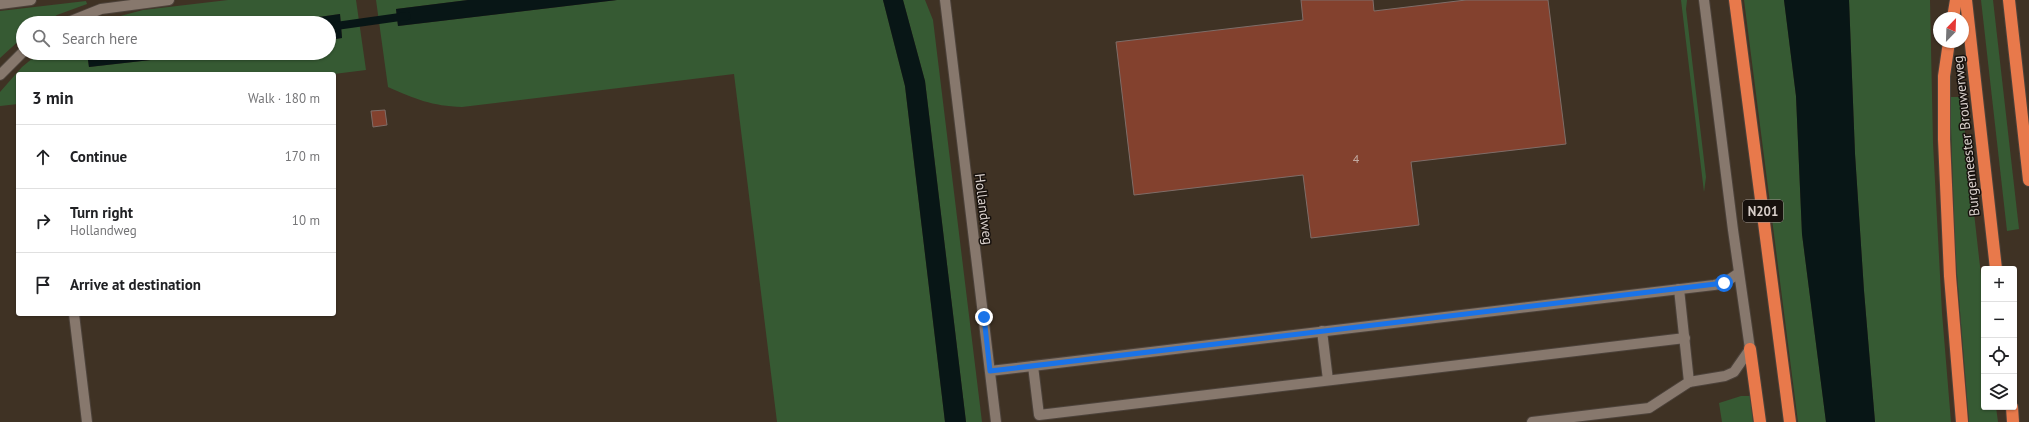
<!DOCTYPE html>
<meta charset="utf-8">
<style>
:root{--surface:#fff;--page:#f6f6f6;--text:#202124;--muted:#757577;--line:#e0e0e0}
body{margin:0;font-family:"PT Sans",sans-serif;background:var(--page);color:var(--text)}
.controls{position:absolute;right:12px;bottom:12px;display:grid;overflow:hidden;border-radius:4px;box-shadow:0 1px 3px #0004}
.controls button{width:36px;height:36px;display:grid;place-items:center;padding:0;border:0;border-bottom:1px solid var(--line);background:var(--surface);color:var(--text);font:20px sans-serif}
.compass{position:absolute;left:1933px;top:12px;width:36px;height:36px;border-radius:50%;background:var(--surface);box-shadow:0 1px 3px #0004;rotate:23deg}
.stop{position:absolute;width:12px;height:12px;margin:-9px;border:3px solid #1a73e8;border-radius:50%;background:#fff}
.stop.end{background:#1a73e8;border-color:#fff;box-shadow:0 1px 4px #0008}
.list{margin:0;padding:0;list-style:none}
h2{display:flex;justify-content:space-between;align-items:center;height:52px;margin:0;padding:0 16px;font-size:17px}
h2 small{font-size:13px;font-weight:400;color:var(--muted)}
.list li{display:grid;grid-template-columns:26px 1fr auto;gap:12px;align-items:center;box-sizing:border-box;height:64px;padding:0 16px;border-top:1px solid var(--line)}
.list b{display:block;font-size:15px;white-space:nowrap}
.list p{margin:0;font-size:13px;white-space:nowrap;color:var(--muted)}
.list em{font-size:13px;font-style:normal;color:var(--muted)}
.icon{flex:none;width:22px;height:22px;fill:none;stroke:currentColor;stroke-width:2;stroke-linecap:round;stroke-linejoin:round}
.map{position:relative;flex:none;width:2029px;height:422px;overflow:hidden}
.search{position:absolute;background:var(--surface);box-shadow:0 1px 3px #0004;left:16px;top:16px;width:320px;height:44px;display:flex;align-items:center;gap:10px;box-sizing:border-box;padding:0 14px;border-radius:22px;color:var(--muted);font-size:15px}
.panel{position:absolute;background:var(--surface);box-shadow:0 1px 3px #0004;left:16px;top:72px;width:320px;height:244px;border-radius:4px}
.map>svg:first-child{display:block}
.industrial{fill:#3f3224;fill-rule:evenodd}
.green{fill:#365a33}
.water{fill:#081616}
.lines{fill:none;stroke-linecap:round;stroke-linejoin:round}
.stream{stroke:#081616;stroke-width:8}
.building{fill:#83412e;stroke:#7f6d68}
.minor-casing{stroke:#4c423a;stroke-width:12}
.highway-casing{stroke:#4c423a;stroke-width:14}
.minor{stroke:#87786d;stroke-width:10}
.highway{stroke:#e8794b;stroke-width:12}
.route{stroke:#1a73e8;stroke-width:5}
.labels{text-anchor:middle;stroke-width:3;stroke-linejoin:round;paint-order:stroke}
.number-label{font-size:12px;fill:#c3aca3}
.shield{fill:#17110d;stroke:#9e9691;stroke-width:1}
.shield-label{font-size:13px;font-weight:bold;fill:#d8cfca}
.street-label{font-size:14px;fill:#d8cfca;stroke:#17110d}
</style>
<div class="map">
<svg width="2029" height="422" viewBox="0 0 2029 422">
<rect width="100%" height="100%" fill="#34271e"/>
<path class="industrial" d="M 0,0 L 2029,0 L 2029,422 L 0,422 ZM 1939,18 L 1963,18 L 1963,42 L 1939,42 ZM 23,23 L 329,23 L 329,53 L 23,53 ZM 18,74 L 334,74 L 334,314 L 18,314 ZM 1984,269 L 2014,269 L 2014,407 L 1984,407 Z"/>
<g class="green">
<polygon points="228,0 356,0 366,70 334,74 18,74 18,104 0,106 0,92 22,67 39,53 87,53 89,67 212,53 329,53 329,40 342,38 340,14 277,23 94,23 143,10"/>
<path d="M 376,0 L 468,0 L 396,9 L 398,26 L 617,0 L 883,0 L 905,86 L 945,422 L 777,422 L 734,74 L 462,107 C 432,106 415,99 388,87 Z"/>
<polygon points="903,0 925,0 933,20 982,422 966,422 925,81"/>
<polygon points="1681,0 1687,0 1686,9 1706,177 1704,192"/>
<polygon points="1744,0 1784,0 1796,96 1802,234 1826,422 1798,422"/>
<polygon points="1849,0 1930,0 1933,143 1942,313 1951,422 1875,422 1864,291 1855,154"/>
<polygon points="1981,0 1993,0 2019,229 2007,231"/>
<polygon points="86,1 87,4 57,15 44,23 23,23 23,37 0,58 0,11"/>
<polygon points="1950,97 1961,97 1984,302 1984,407 1996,407 1998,422 1969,422 1955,249"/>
<polygon points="1741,396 1750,396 1753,422 1722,422 1719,403"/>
</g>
<g class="water">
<polygon points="468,0 617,0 398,26 396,9"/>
<polygon points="883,0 903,0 925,81 966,422 945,422 905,86"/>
<polygon points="1784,0 1849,0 1855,154 1864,291 1875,422 1826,422 1802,234 1796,96"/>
<polygon points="340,14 342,38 329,40 329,23 277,23"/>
<polygon points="87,53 212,53 89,67"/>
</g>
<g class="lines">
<polyline class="stream" points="329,27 407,16"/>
</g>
<g class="building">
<polygon points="1301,0 1373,0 1374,11 1466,0 1548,0 1566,144 1411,162 1419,225 1311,238 1303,175 1134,195 1116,42 1303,20"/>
<polygon points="385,110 387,125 373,127 371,111"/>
</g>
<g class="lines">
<g class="minor-casing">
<g id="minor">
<polyline points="945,0 996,422"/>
<polyline points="0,4 31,0"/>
<polyline points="66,23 101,9 169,0"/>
<polyline points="0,75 23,52"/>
<polyline points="74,314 87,422"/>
<polyline points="1322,331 1328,380"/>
<polyline points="1033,366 1039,415 1685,338"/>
<polyline points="990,371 1714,285 1724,283 1739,273"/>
<polyline points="1689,382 1725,376 1734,372 1750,349 1733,230 1704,0"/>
<polyline points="1532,422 1649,408 1689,382 1679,289"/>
</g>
</g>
<g class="highway-casing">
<g id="highway">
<polyline points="1735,0 1790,422"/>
<polyline points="1966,0 1996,269"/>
<polyline points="2009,0 2029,180"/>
<polyline points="1953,18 1956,0"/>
<polyline points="1949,42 1944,76 1944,139 1950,276 1962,422"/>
<polyline points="1750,349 1760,422"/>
<polyline points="2012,407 2013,422"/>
</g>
</g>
<use href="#minor" class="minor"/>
<use href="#highway" class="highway"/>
</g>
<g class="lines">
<polyline class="route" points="984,317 990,371 1724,283"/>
</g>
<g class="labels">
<g class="number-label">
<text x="1356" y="163">4</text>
</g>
<rect class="shield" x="1743" y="200" width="40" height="22" rx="3"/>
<g class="shield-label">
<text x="1763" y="216">N201</text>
</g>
<g class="street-label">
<text transform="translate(1966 136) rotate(-96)" y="5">Burgemeester Brouwerweg</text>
<text transform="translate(984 209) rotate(83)" y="5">Hollandweg</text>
</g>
</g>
</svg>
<div class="controls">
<button>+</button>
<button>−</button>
<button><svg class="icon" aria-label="locate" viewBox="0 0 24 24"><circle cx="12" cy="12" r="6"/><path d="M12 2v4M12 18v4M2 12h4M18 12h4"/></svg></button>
<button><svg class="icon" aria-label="layers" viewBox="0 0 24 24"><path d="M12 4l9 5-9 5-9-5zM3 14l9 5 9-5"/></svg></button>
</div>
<svg class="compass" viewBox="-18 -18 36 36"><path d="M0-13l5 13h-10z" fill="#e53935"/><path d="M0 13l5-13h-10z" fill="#757577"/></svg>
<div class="stop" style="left:1724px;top:283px"></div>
<div class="stop end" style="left:984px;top:317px"></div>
<div class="search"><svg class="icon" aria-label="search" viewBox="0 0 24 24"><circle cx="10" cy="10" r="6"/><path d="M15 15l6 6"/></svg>Search here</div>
<section class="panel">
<h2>3 min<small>Walk · 180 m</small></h2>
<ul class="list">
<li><svg class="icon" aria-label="ahead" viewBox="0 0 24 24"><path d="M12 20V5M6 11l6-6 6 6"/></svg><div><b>Continue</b></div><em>170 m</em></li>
<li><svg class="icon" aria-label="right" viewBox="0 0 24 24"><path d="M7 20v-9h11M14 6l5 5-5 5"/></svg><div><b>Turn right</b><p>Hollandweg</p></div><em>10 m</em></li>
<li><svg class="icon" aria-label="arrive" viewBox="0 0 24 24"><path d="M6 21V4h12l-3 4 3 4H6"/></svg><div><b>Arrive at destination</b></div></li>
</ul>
</section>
</div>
